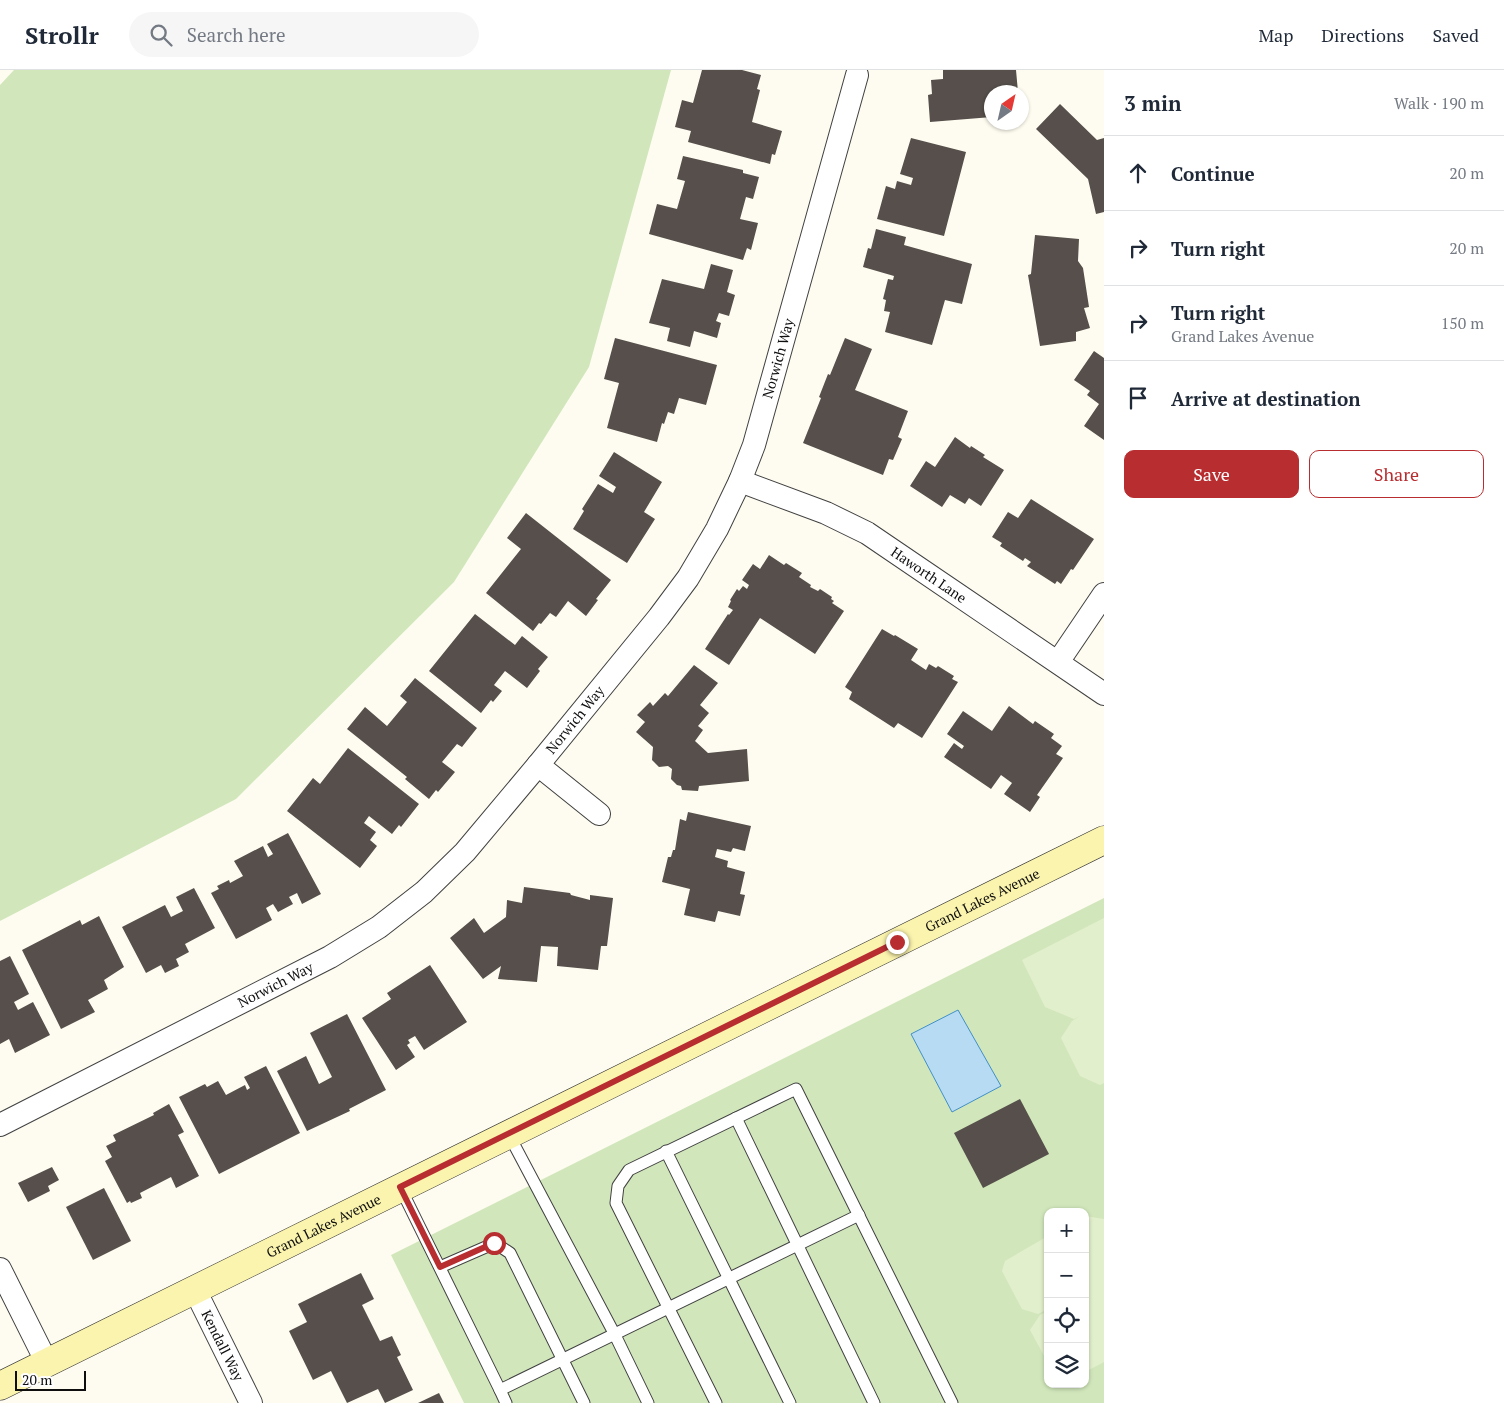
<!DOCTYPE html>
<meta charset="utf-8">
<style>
:root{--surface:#fff;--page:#f6f6f7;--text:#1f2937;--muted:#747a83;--line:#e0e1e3;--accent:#b72d30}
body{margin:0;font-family:"PT Serif",serif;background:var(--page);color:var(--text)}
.controls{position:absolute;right:15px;bottom:15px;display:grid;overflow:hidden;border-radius:10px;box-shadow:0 1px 4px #0004}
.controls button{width:45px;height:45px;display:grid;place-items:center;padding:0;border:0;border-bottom:1px solid var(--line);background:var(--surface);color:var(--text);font:25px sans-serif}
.compass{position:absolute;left:984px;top:15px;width:45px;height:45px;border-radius:50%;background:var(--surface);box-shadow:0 1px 4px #0004;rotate:34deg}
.scale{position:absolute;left:15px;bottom:12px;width:71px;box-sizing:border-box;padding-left:5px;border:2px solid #0e0e0e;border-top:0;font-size:14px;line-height:18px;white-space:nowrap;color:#0e0e0e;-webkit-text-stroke:4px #fff;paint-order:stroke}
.stop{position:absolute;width:15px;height:15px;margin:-11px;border:4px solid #b72d30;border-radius:50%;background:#fff}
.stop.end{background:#b72d30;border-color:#fff;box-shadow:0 1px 5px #0008}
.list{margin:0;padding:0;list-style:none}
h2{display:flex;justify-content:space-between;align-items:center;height:65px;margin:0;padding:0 20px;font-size:21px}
h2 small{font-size:16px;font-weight:400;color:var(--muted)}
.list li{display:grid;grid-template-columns:32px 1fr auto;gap:15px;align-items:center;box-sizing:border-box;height:75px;padding:0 20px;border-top:1px solid var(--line)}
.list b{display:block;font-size:19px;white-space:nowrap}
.list p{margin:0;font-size:16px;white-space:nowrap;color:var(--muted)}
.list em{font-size:16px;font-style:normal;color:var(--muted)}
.actions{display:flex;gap:10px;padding:15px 20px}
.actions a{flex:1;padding:11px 0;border:1px solid var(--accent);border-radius:10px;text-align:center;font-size:18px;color:var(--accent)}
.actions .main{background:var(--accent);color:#fff}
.icon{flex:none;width:28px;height:28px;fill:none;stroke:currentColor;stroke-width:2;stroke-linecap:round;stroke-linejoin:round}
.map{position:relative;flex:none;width:1104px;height:1333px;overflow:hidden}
header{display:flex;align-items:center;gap:30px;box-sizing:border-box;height:70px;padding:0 25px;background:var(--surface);border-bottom:1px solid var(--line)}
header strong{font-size:24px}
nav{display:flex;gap:28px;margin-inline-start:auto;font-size:18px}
.search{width:350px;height:45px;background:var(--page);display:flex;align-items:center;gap:12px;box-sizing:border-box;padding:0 18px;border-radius:28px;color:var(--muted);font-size:19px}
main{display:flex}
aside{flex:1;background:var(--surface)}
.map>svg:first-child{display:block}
.green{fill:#d1e7bb;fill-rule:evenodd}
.pitch{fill:#e2efcc}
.water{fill:#b7dbf3;stroke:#418fc7}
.building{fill:#564f4b}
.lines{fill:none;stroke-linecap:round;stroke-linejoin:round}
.lane-casing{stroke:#414141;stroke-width:13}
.street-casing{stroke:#414141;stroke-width:24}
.secondary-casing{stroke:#303030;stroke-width:29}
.lane{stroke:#fff;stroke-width:11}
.street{stroke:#fff;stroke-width:22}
.secondary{stroke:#fbf4ae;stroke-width:28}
.route{stroke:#b72d30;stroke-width:6}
.labels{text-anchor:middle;stroke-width:5;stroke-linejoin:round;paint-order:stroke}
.street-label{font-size:14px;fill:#0e0e0e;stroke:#fff}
</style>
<header>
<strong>Strollr</strong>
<div class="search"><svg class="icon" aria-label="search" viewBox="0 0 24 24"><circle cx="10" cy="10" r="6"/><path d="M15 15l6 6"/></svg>Search here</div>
<nav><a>Map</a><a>Directions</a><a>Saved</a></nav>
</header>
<main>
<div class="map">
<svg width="1104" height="1333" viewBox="0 0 1104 1333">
<rect width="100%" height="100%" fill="#fefcf0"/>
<g class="green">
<polygon points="14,0 671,0 589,297 454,512 236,729 0,851 0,15"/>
<path d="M 1104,828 L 1104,1333 L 464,1333 L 391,1185 ZM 1048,1142 L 1085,1142 L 1085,1314 L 1048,1314 Z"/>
</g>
<g class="pitch">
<polygon points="1104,848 1104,1013 1100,1015 1080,1006 1061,968 1072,951 1080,946 1074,949 1045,937 1022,890"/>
<polygon points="1085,1146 1104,1149 1104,1292 1085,1302"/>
<polygon points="1048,1166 1048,1239 1038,1244 1022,1239 1002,1201 1005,1191"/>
<polygon points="1048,1241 1048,1293 1030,1260 1040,1245"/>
</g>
<polygon class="water" points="958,940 1001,1016 952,1042 911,964"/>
<g class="building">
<polygon points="702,0 742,0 761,5 757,19 760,20 752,52 782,61 775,85 772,84 770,94 688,72 691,61 675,57 682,30 693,33"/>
<polygon points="943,0 1016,0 1018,22 992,22 992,47 930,52 928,25 932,24 931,10 943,9"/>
<polygon points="1060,34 1097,70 1104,68 1104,142 1096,144 1088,109 1036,59"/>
<polygon points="911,68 966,82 944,166 877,149 886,116 895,119 897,111 911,115 913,108 900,104"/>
<polygon points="683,86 743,100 743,103 759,107 753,129 746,127 740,149 758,153 751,180 747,178 743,190 649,164 657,134 677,139 685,111 677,109"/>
<polygon points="876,159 906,167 904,175 972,194 962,234 945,230 932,275 885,262 890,242 884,241 886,230 883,229 888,209 893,210 894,206 863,197 868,178 871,179"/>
<polygon points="1035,165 1079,169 1078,191 1083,198 1089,237 1084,238 1090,258 1076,262 1076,271 1040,276 1028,205 1031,204"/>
<polygon points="711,194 733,200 727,222 735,225 729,246 719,243 716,251 721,253 717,268 694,261 690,277 667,271 670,258 649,253 662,209 704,219"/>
<polygon points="615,268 717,295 706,335 679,328 674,344 668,342 664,354 662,353 657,372 607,358 619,313 604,309"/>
<polygon points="845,268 872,279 855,320 908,341 898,367 902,369 893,390 889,389 883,405 803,373 821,328 819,327 828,304 830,305"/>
<polygon points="1094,281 1104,288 1104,370 1084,356 1099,334 1087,325 1090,321 1074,310"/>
<polygon points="955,367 970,378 971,376 985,385 983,387 1004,400 981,436 969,428 965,434 950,425 942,437 910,416 926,391 935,397"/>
<polygon points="614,382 662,412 644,442 655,449 627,493 573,459 584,441 582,439 598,414 613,423 616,417 599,406"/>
<polygon points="1031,429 1094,469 1073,500 1071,499 1061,514 1057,511 1055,514 1027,496 1031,492 1025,488 1023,491 1000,476 1002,473 992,467 1008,442 1018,448"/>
<polygon points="526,443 611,510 596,529 598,530 586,546 568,531 556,547 550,543 541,554 539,553 533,561 486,523 521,479 507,468"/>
<polygon points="769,485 784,495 786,493 802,503 799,507 811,515 810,517 818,521 820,519 832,527 831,529 834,531 832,533 844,541 815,584 760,548 729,595 705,579 728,544 729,545 733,540 728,537 731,531 730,530 737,519 739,521 743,516 747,519 749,515 742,510 753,494 760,499"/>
<polygon points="475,544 515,575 522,566 548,587 538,599 540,601 527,618 505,601 494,615 502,621 493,632 491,630 481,643 429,601"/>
<polygon points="882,559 894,566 895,565 918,579 911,590 926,600 929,594 936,598 938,596 954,606 952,609 958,612 922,668 898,653 894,658 849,629 852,622 845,617"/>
<polygon points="694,595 718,613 700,635 709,643 698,656 703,660 695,671 708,683 747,679 749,711 699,716 698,721 682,720 681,716 677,715 671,709 672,699 668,696 659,697 652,690 653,677 636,662 645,652 637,645 650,632 653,636 665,623 668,626"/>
<polygon points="415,608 477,658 462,677 457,674 442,692 455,702 438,722 436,720 429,729 405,709 407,707 347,659 365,637 387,656 407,632 400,626"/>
<polygon points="1009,636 1033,654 1035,651 1054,664 1051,668 1062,676 1056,684 1063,688 1037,725 1040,727 1030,742 1004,724 1012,713 1001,705 991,719 944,687 954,673 962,679 964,676 947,664 963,641 992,661"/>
<polygon points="348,678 419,734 401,757 399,755 392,764 369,746 364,753 376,762 370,770 377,776 360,798 287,741 313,708 320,714"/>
<polygon points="688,742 751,756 745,781 733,778 731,782 717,779 715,787 728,791 727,797 745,802 740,824 745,825 740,846 718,841 715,852 684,845 690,819 662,812 668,787 671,787 673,780 675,780 680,749 686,751"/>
<polygon points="288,763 321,824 302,834 297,823 289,827 293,834 278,842 273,834 266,838 272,850 236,869 211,823 219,819 217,816 229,810 230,813 243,806 234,791 263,776 268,787 273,784 267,774"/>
<polygon points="524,817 570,823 571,825 590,830 590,825 613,828 607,876 601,876 598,900 557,896 558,877 541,876 537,912 498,909 501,896 483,909 450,868 474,848 484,863 506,847 507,830 522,833"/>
<polygon points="194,818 215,858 185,874 189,882 176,889 179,896 165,903 161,895 146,903 122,857 165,835 171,847 183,841 176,827"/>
<polygon points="99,846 124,897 104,910 108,919 88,930 95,942 61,959 22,880 80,850 82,855"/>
<polygon points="10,886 29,924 14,932 18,940 33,932 50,965 15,983 9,969 0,974 0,891"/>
<polygon points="430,895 467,952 424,980 415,966 408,970 410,973 407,975 415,987 396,1000 362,948 391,929 387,923"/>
<polygon points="347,944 386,1020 349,1039 350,1041 307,1061 277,1001 306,986 319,1014 332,1007 310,963"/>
<polygon points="266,996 300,1063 219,1104 179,1027 205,1014 207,1017 218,1011 226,1025 245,1015 247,1020 250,1018 244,1007"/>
<polygon points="1020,1029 1049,1084 983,1118 954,1063"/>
<polygon points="169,1034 184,1062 178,1065 199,1106 176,1118 171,1107 140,1123 142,1128 131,1133 130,1131 127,1133 105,1091 112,1087 106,1076 116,1071 113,1065 154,1045 153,1043"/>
<polygon points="52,1097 59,1110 48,1116 50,1121 28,1132 18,1113"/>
<polygon points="104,1118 131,1171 93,1190 66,1137"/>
<polygon points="361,1203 374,1229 362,1235 380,1271 392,1266 401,1285 397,1287 413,1320 385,1333 378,1319 347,1333 331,1301 313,1310 289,1261 307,1252 298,1234"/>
<polygon points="439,1323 444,1333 418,1333"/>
</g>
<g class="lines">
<g class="lane-casing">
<g id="lane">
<polyline points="736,1048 874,1333"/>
<polyline points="509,1065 615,1265 648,1333"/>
<polyline points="666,1081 790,1333"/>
<polyline points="400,1117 500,1320 859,1145"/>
<polyline points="440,1197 495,1173 510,1183 584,1333"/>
<polyline points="500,1320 506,1333"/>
<polyline points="716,1333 616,1133 618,1116 629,1100 796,1019 952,1333"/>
</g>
</g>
<g class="street-casing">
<g id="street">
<path id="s1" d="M 740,411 L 826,443 L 867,463 L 1104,624"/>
<polyline points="1058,592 1104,524"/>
<polyline points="538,695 599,744"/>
<path id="s2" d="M 0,1055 L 330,887 L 379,857 L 424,822 L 465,782 L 538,695 L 659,547 L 688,508 L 717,459 L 740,411 L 754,375 L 857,5"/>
<polyline points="0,1199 47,1293"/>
<path id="s3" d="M 195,1220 L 251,1333"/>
</g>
</g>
<g class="secondary-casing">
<g id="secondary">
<path id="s4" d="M 0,1316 L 1104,770"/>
</g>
</g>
<use href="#lane" class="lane"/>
<use href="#street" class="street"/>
<use href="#secondary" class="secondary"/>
</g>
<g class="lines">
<polyline class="route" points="494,1173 440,1197 400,1117 897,872"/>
</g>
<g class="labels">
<g class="street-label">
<text dy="5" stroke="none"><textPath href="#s2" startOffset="1134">Norwich Way</textPath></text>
<text dy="5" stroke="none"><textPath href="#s1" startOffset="212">Haworth Lane</textPath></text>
<text dy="5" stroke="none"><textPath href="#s2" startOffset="714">Norwich Way</textPath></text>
<text dy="5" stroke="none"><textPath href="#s4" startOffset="1096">Grand Lakes Avenue</textPath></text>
<text dy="5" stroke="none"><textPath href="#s2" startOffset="309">Norwich Way</textPath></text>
<text dy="5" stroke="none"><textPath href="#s4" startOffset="361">Grand Lakes Avenue</textPath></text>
<text dy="5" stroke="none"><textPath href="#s3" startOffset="62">Kendall Way</textPath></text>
</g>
</g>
</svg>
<div class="controls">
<button>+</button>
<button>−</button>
<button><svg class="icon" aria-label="locate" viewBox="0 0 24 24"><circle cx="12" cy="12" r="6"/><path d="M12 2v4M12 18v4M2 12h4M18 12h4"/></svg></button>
<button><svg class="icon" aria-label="layers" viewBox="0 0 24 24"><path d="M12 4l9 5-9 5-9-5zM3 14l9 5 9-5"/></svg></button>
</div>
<svg class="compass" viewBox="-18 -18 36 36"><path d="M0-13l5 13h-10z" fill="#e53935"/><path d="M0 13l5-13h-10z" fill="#747a83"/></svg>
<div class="scale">20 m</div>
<div class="stop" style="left:494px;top:1173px"></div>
<div class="stop end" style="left:897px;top:872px"></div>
</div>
<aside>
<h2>3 min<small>Walk · 190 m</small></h2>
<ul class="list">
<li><svg class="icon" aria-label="ahead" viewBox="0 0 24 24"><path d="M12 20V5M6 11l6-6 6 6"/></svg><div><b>Continue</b></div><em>20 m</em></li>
<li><svg class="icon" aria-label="right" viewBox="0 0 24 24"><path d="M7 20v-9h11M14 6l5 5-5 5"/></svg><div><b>Turn right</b></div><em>20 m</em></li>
<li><svg class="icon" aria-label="right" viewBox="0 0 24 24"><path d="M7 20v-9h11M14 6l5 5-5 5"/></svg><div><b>Turn right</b><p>Grand Lakes Avenue</p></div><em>150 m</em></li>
<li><svg class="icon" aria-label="arrive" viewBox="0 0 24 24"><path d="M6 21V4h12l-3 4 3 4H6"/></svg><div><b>Arrive at destination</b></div></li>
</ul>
<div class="actions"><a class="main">Save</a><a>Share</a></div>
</aside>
</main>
